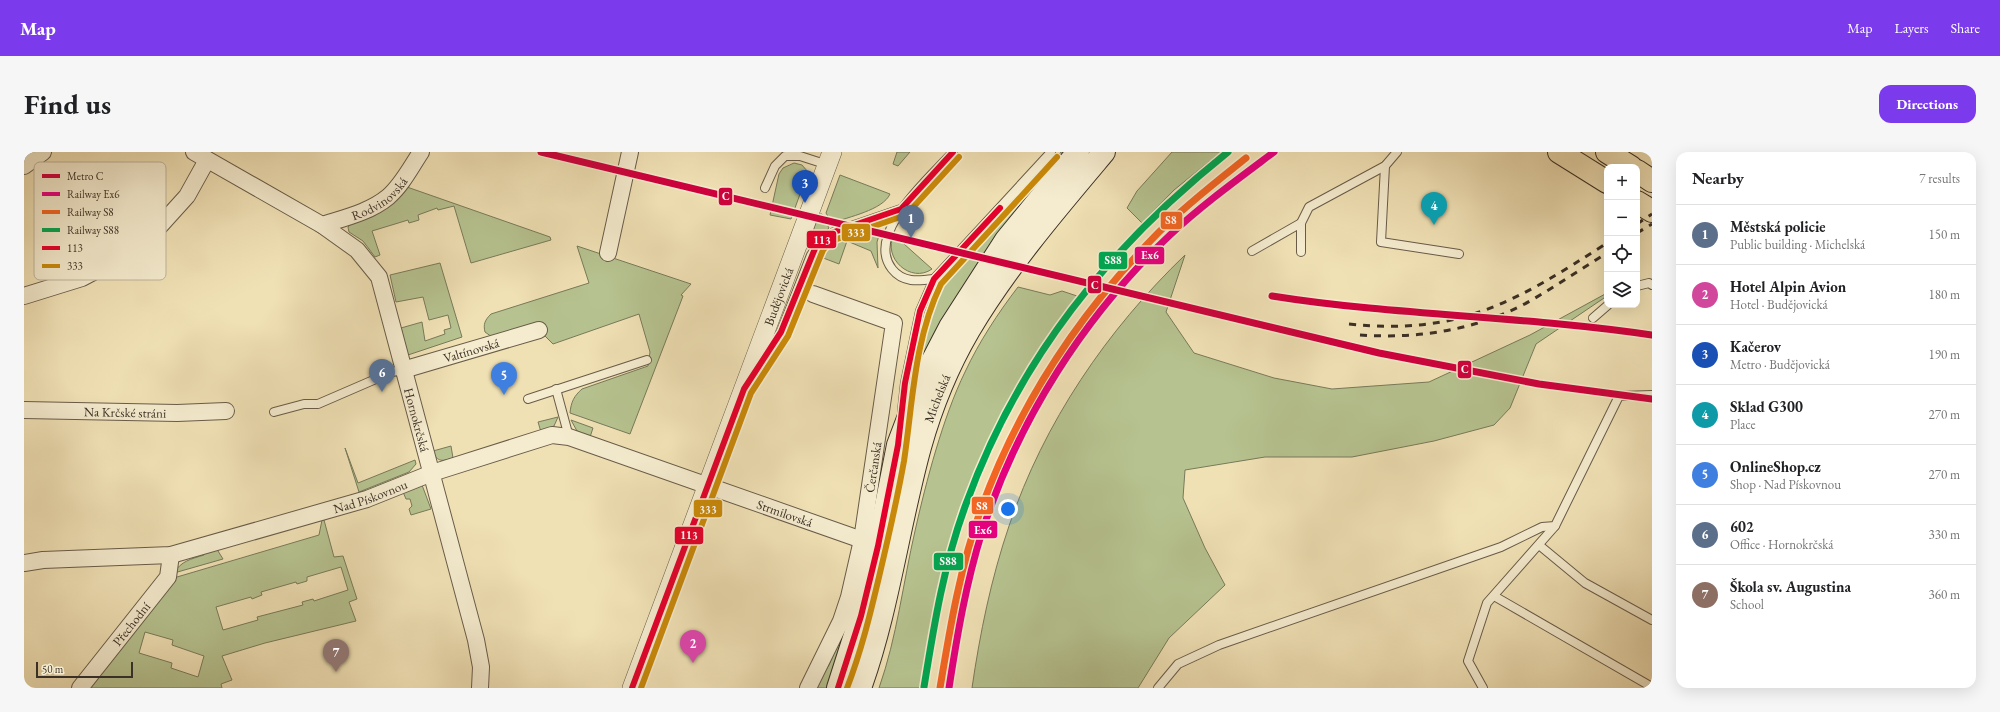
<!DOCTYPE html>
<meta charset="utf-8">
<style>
:root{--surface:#fff;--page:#f6f6f6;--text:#202124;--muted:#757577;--line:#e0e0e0;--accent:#7c3aed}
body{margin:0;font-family:"EB Garamond",serif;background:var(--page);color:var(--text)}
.controls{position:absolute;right:12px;top:12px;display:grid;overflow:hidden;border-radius:8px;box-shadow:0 4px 16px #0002}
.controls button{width:36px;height:36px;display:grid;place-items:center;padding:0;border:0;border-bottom:1px solid var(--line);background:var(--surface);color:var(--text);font:20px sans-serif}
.scale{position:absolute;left:12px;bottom:10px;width:97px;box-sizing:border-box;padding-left:4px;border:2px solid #3b3025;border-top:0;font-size:11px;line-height:14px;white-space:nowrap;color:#3b3025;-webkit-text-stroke:3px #f5eccf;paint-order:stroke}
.you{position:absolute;left:984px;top:357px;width:14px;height:14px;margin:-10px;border:3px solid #fff;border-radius:50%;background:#1a73e8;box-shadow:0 0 0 6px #1a73e833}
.badge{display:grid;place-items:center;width:26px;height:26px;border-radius:50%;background:var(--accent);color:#fff;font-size:13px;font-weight:700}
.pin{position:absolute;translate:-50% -33px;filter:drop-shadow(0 1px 2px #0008)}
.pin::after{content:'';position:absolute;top:21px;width:14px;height:12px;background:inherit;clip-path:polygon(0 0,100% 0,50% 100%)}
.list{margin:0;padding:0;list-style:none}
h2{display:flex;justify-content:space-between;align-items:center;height:52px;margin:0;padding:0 16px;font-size:17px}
h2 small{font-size:13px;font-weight:400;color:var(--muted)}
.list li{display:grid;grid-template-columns:26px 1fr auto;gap:12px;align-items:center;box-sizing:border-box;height:60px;padding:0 16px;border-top:1px solid var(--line)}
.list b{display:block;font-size:15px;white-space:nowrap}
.list p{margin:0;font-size:13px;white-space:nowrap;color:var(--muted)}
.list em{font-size:13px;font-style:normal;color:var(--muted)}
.icon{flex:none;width:22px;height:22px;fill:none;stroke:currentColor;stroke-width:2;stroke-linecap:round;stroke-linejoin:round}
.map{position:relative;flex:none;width:1628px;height:536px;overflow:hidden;border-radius:12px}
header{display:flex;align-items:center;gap:24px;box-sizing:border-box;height:56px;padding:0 20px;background:var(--accent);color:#fff}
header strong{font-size:19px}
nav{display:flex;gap:22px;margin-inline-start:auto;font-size:14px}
.intro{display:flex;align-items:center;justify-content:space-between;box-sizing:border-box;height:96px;padding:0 24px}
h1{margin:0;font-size:28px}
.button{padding:10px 18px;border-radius:12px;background:var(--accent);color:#fff;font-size:14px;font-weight:700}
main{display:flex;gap:24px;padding:0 24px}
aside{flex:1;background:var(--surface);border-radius:12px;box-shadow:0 4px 16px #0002}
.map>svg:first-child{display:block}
.green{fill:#b6c390;stroke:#787a5a;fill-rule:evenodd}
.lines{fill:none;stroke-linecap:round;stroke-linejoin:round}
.service-casing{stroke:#685c49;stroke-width:10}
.minor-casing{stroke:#685c49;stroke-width:18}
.tertiary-casing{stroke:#685c49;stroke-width:20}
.secondary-casing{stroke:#3b3025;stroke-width:24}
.trunk-casing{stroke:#3b3025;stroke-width:24}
.service{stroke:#f5eccf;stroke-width:8}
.minor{stroke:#f5eccf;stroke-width:16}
.tertiary{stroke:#f5eccf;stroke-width:19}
.secondary{stroke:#f5eccf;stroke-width:22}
.trunk{stroke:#f0e1b5;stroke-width:22}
.rail{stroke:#3b3025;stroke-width:3;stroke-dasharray:7 7;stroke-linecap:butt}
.bus-1-casing{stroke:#f5eccf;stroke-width:9}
.bus-2-casing{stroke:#f5eccf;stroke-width:9}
.bus-1{stroke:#e4002b;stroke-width:6}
.bus-2{stroke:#c88809;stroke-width:6}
.rail-1-casing{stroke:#f5eccf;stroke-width:10}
.rail-2-casing{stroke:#f5eccf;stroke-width:10}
.rail-3-casing{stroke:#f5eccf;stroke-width:10}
.rail-1{stroke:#e5007d;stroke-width:7}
.rail-2{stroke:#f26522;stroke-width:7}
.rail-3{stroke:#00a651;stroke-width:7}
.metro-1-casing{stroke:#f5eccf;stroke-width:10}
.metro-1{stroke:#cf003d;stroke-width:7}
.labels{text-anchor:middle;stroke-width:3.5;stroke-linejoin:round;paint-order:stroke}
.street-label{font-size:13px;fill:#3b3025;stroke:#f5eccf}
.key{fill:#f5eccf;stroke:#bdb49c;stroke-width:1}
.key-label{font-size:11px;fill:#3b3025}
.line-badge{stroke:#f5eccf;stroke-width:1.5}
.badge-label{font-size:11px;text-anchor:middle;font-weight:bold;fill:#fff}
</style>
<header>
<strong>Map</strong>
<nav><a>Map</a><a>Layers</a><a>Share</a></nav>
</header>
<div class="intro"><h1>Find us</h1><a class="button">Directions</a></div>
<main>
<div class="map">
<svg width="1628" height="536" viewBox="0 0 1628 536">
<rect width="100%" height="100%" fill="#f0e1b5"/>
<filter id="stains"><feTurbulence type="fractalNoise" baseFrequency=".005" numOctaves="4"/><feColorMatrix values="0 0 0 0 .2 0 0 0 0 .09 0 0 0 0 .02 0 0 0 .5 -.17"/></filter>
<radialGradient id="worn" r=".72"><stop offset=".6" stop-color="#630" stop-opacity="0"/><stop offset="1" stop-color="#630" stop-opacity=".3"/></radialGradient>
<g class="green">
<polygon points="873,0 886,0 874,14 869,12"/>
<path d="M 1037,0 L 1044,0 L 892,220 C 893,194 900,160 914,137 Z"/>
<polygon points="1148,0 1197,0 1150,38 1118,71 1103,56 1113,39"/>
<polygon points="770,11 778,13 784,20 767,67 746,63 755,22 759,16"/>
<path d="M 816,23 L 866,42 C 859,58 824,65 808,71 L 802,61 Z"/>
<path d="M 383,35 L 526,85 L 527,88 L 447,111 L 430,54 L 414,58 L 413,56 L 394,63 L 395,68 L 385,71 L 384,68 L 348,79 L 356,103 L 351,105 L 339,89 L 325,80 L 324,75 C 330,68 342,68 350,64 C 363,56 373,46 383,35 Z"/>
<polygon points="795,62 798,62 805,76 792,88 787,85"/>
<path d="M 851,75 L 857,77 L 853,90 L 854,116 L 847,99 L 823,89 L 815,112 L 794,104 C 808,86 830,82 851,75 Z"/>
<path d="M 870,83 L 908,117 C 887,132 858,106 870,83 Z"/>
<path d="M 553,94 L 667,132 L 657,143 L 659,144 L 606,282 L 546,261 C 547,250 550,244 558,237 L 624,214 L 626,200 L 615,162 L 529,192 L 519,182 L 468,185 L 461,180 C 459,172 461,168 467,162 L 565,131 Z"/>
<path d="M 1161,103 L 1142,160 L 1170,201 L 1250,226 L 1308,237 L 1405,230 L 1506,183 L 1583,141 L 1583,144 L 1512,192 L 1486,256 L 1470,273 L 1410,289 L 1328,305 L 1241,305 L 1161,318 L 1159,346 L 1181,396 L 1201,433 L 1145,486 L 1114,536 L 948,536 C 956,481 967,427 985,374 C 1020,270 1083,178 1161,103 Z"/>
<polygon points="416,111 438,185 384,203 377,176 398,170 401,189 421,182 420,178 427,176 424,163 405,168 399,145 372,150 366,123"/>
<path d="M 994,135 L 1026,143 L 1038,139 L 1056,145 C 982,234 934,342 911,455 C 906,482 902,509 898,536 L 855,536 C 873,485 879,431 891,379 C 902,330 919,265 941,220 C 955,190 974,161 994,135 Z"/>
<polygon points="534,265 530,274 517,280 514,270"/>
<polygon points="547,268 569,276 566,285 553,279"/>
<path d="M 427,294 L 429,306 C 419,309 413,311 409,299 Z"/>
<polygon points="321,296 334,331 391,308 392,312 385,320 335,340"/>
<polygon points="398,333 407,357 387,363 385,357 388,354 386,347 382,347 379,340"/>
<path d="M 298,368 L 300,368 L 310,405 L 319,404 L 333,447 L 325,450 L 332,469 L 241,491 L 198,504 L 208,528 L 197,532 L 198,536 L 65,536 L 153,425 L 295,383 ZM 317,415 L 324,438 L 290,449 L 289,447 L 278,450 L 279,453 L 233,465 L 234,468 L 199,478 L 192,455 L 227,445 L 228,447 L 238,443 L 237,440 L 272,430 L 273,432 L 283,429 L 283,425 ZM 121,480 L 149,488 L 148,493 L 180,504 L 174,525 L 147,516 L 148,511 L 115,501 Z"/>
<path d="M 194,393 L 194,399 L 199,407 L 150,421 C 157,409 167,407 180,403 L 179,397 Z"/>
<polygon points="820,478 825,479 806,536 791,536 805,513"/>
</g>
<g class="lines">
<g class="service-casing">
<g id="service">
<polyline points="1373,0 1361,14 1357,90 1435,102"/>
<polyline points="741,36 751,14 761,4 776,4 804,13"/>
<polyline points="1228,99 1277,71"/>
<polyline points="1277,100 1277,71 1285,55 1361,14"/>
<path d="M 910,127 C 894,129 879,131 868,117 C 840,81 908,24 929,0"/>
<polyline points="1613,134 1625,131 1628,133"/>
<polyline points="1569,166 1584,153"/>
<polyline points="737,211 757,180 787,103 796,90 810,80 877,57"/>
<polyline points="532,237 545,285"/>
<polyline points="504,247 623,208"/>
<polyline points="878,259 881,231 896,159 910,127 1027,0"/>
<polyline points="250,260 280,252 294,252 368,220 379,218"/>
<polyline points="1515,393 1561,431 1628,468"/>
<polyline points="1470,444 1628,535"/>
<polyline points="1134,536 1154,512 1195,493 1477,395 1518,375 1531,374 1595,244 1628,243"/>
<polyline points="1459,536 1444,509 1463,451 1531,374"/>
</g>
</g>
<g class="minor-casing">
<g id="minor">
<path id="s1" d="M 170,0 L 298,73 L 333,98 L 355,125 L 452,488 L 457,515 L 456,536"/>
<polyline points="0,14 19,0"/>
<path id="s2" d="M 298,73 C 320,66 346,60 364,45 C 378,33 387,15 397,0"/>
<polyline points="584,101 606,0"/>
<polyline points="0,144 58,126 94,107 135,75 163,44 183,8"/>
<path id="s3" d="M 379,218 L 515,178"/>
<path id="s4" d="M 0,258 L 153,261 L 202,259"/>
<path id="s5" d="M 0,411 L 19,408 L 147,403 L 343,347 L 408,321 L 528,283 L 545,285 L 838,388"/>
<path id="s6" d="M 56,536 L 144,425 L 147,403"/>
<path id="s7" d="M 784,536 L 817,469 L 825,445 L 838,388 L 870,171 L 789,142"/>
</g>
</g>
<g class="tertiary-casing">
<g id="tertiary">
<path id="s8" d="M 608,536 L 808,0"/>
</g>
</g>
<g class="secondary-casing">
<g id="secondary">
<polyline points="814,536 837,464 854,394 874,293 899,227 926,175 982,88 1054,0"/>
<path id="s9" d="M 836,536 C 864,458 874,375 896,295 C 907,256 924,214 945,178 C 983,114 1032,57 1080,0"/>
</g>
</g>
<g class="trunk-casing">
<g id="trunk">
<polyline points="1535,0 1583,30"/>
<polyline points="1583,0 1607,15"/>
<polyline points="1613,19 1628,29"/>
<polyline points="1613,50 1628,59"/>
</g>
</g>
<use href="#service" class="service"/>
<use href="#minor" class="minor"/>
<use href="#tertiary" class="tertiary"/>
<use href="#secondary" class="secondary"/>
<use href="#trunk" class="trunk"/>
<g class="rail">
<polyline points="1613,72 1628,62"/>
<polyline points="1613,81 1628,72"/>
<path d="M 1325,172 C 1436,184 1493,149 1583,91"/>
<path d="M 1336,183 C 1395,187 1454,178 1506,149 C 1532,134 1557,117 1583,101"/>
</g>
<g class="bus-1-casing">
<g id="bus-1">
<polyline points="608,536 720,237 757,180 792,94 800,85 810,80 877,57 929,0"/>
<polyline points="814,536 837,464 854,394 874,293 881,231 896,159 910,127 976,56"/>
</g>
</g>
<g class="bus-2-casing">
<g id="bus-2">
<polyline points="617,536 727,241 764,184 799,98 805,91 813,87 882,63 935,5"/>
<path d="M 823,536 C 837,500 846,463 855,425 C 864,387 873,348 880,309 C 889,249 890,188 917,132 L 1033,5"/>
</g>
</g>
<use href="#bus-1" class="bus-1"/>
<use href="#bus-2" class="bus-2"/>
<g class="rail-1-casing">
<path id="rail-1" d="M 925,536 C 933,484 942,431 958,380 C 994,268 1060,164 1146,83 C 1178,53 1214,27 1250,0"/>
</g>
<g class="rail-2-casing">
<path id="rail-2" d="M 916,536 C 926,476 936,415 957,357 C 995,252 1056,160 1135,80 C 1162,53 1192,30 1222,6"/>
</g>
<g class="rail-3-casing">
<path id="rail-3" d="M 900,535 C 910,473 920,411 942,352 C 995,206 1084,96 1204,0"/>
</g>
<use href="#rail-1" class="rail-1"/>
<use href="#rail-2" class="rail-2"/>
<use href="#rail-3" class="rail-3"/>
<g class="metro-1-casing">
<g id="metro-1">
<polyline points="517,0 1355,201 1515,232 1628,247"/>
<path d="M 1248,144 C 1374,164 1502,164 1628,183"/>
</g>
</g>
<use href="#metro-1" class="metro-1"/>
</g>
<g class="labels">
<g class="street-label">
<text dy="5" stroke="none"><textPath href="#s2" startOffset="64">Rodvinovská</textPath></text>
<text dy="5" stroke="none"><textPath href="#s8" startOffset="418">Budějovická</textPath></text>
<text dy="5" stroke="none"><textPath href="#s3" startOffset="71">Valtínovská</textPath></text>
<text dy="5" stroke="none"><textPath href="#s9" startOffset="300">Michelská</textPath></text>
<text dy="5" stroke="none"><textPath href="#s4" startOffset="101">Na Krčské stráni</textPath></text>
<text dy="5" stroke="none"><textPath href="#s1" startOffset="373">Hornokrčská</textPath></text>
<text dy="5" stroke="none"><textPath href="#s7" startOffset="232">Čerčanská</textPath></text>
<text dy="5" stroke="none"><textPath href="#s5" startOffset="355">Nad Pískovnou</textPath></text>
<text dy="5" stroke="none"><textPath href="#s5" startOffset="793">Strmilovská</textPath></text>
<text dy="5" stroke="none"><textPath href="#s6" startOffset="82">Přechodní</textPath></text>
</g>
</g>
<rect x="10" y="10" width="132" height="118" rx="6" class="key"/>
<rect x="18" y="22" width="18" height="4" fill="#cf003d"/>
<rect x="18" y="40" width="18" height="4" fill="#e5007d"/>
<rect x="18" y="58" width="18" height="4" fill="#f26522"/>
<rect x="18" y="76" width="18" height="4" fill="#00a651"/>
<rect x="18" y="94" width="18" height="4" fill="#e4002b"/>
<rect x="18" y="112" width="18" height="4" fill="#c88809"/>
<g class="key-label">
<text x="43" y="28">Metro C</text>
<text x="43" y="46">Railway Ex6</text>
<text x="43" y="64">Railway S8</text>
<text x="43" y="82">Railway S88</text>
<text x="43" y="100">113</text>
<text x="43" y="118">333</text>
</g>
<g class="line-badge">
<rect x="694" y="35" width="15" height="19" rx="4" fill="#cf003d"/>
<rect x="1136" y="59" width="23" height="19" rx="4" fill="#f26522"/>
<rect x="817" y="71" width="30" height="19" rx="4" fill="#c88809"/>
<rect x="782" y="78" width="31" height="19" rx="4" fill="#e4002b"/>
<rect x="1110" y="94" width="31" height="19" rx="4" fill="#e5007d"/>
<rect x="1074" y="99" width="30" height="19" rx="4" fill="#00a651"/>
<rect x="1063" y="123" width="15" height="19" rx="4" fill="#cf003d"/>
<rect x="1433" y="208" width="15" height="19" rx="4" fill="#cf003d"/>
<rect x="947" y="344" width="23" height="19" rx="4" fill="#f26522"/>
<rect x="669" y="347" width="30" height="19" rx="4" fill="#c88809"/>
<rect x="944" y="368" width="30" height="19" rx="4" fill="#e5007d"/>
<rect x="650" y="374" width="30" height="19" rx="4" fill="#e4002b"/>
<rect x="909" y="400" width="31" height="19" rx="4" fill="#00a651"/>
</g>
<g class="badge-label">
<text x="702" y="48">C</text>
<text x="1147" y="72">S8</text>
<text x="832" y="84">333</text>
<text x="798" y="92">113</text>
<text x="1126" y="107">Ex6</text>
<text x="1089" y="112">S88</text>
<text x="1071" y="137">C</text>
<text x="1441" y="221">C</text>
<text x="958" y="358">S8</text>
<text x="684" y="361">333</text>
<text x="959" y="382">Ex6</text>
<text x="665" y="387">113</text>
<text x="924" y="413">S88</text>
</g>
<rect width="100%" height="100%" filter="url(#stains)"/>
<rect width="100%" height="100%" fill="url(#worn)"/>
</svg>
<div class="controls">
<button>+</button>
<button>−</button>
<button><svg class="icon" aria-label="locate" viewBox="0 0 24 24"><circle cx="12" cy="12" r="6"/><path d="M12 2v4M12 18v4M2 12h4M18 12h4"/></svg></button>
<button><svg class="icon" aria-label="layers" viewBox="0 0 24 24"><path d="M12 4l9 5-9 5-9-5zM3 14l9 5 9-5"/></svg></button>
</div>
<div class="scale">50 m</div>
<div class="you"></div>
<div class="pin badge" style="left:887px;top:86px;background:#5c6f8a">1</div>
<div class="pin badge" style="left:669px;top:511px;background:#d1479c">2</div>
<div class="pin badge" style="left:781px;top:51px;background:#1a4fb4">3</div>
<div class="pin badge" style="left:1410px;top:73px;background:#0f9aa8">4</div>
<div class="pin badge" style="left:480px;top:243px;background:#3f7fe0">5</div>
<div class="pin badge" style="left:358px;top:240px;background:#5c6f8a">6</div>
<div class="pin badge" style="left:312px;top:520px;background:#8d6e63">7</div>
</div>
<aside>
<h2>Nearby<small>7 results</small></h2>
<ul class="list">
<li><span class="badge" style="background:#5c6f8a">1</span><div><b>Městská policie</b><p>Public building · Michelská</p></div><em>150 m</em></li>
<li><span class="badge" style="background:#d1479c">2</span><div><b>Hotel Alpin Avion</b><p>Hotel · Budějovická</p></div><em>180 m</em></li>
<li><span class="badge" style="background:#1a4fb4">3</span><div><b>Kačerov</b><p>Metro · Budějovická</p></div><em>190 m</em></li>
<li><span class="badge" style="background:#0f9aa8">4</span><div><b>Sklad G300</b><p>Place</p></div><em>270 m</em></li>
<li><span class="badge" style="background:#3f7fe0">5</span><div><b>OnlineShop.cz</b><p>Shop · Nad Pískovnou</p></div><em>270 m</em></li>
<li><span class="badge" style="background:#5c6f8a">6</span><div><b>602</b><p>Office · Hornokrčská</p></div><em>330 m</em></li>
<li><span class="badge" style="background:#8d6e63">7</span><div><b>Škola sv. Augustina</b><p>School</p></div><em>360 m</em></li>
</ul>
</aside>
</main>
